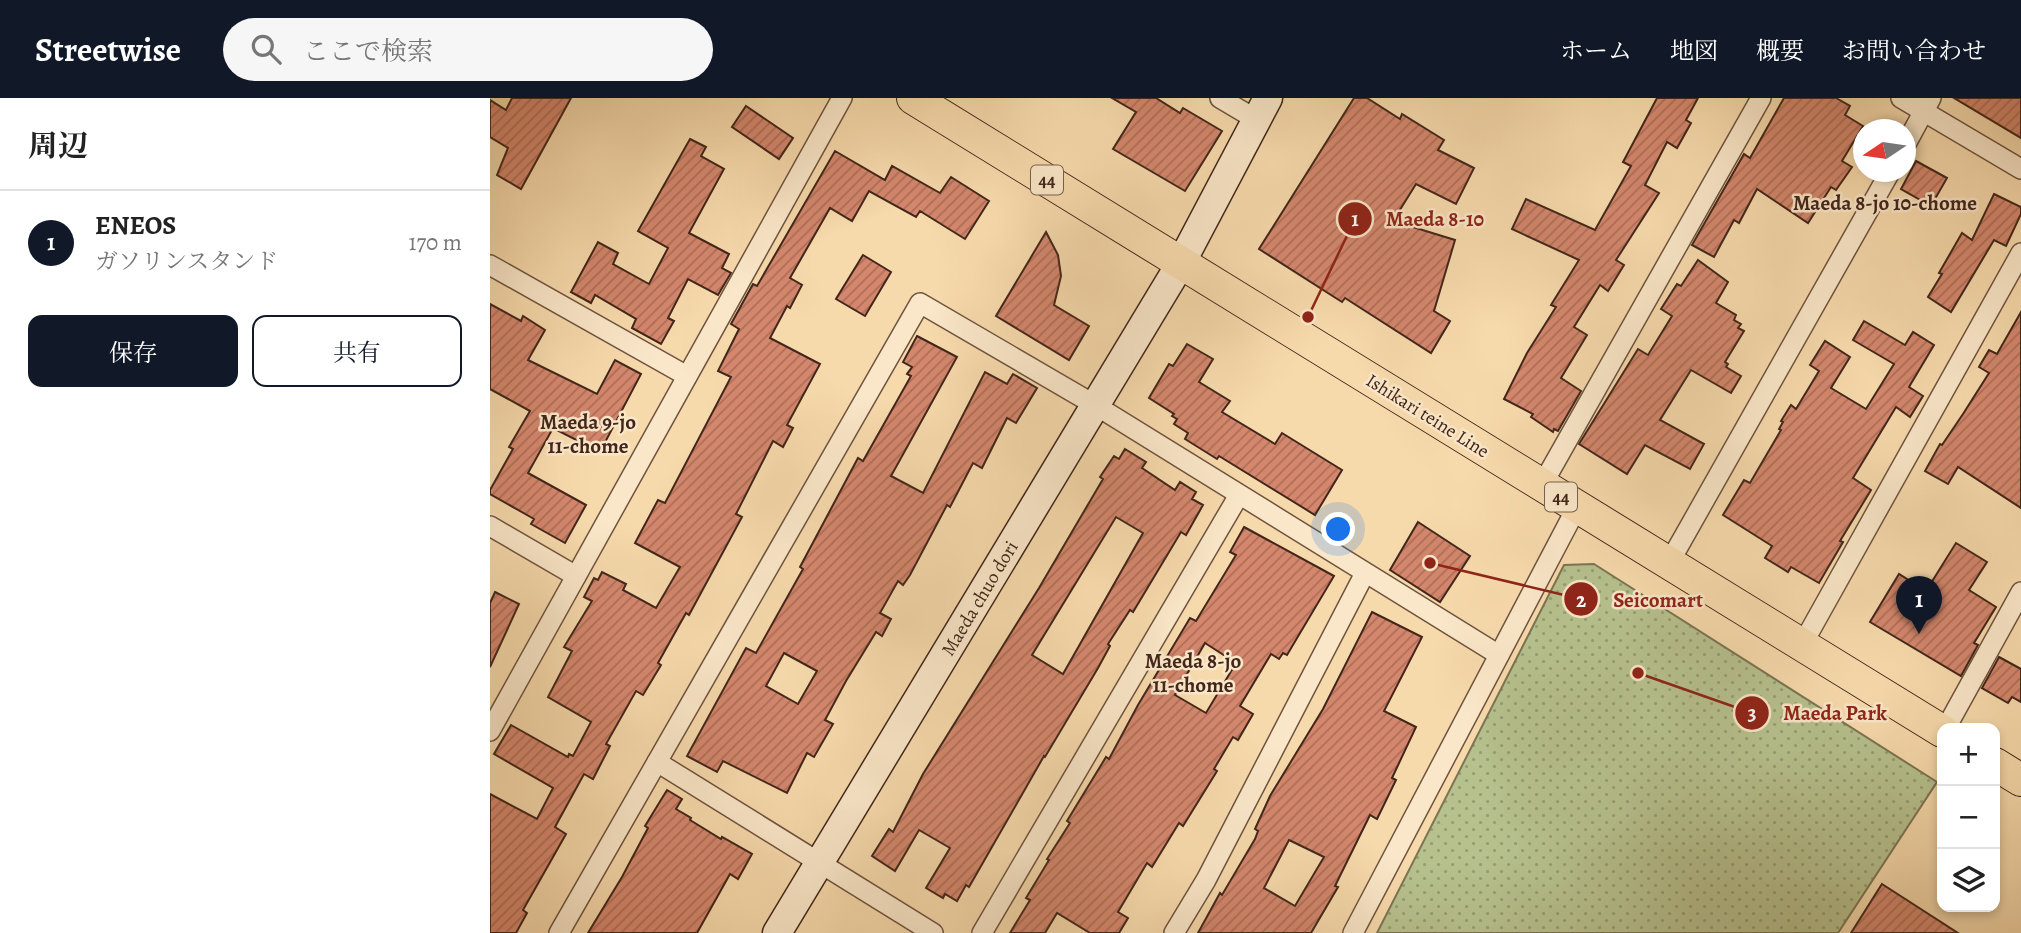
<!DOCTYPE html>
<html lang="ja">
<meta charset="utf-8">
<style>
:root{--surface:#fff;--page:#f6f6f6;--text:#222;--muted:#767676;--line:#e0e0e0;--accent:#111827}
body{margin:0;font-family:Alegreya,"Noto Serif JP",serif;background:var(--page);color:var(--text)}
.controls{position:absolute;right:21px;bottom:21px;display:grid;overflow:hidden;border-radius:14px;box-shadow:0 4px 10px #0003}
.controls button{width:63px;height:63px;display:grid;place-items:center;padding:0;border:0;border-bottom:2px solid var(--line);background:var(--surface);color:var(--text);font:35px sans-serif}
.compass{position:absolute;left:1363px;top:21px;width:63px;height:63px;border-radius:50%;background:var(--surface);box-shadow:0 4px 10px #0003;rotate:257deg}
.you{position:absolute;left:849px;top:432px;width:24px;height:24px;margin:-18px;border:5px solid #fff;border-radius:50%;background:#1a73e8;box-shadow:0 0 0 10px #1a73e833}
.badge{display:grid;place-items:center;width:46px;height:46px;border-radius:50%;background:var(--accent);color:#fff;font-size:23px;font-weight:700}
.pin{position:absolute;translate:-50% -58px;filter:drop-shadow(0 2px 4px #0008)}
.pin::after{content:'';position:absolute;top:37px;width:24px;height:21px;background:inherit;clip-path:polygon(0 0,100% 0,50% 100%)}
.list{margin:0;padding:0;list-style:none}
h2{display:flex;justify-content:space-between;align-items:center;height:91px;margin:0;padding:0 28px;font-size:30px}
h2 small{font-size:23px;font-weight:400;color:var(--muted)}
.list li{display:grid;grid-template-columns:46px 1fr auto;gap:21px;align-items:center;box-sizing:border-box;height:105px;padding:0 28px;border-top:2px solid var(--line)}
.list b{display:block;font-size:26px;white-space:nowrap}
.list p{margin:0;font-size:23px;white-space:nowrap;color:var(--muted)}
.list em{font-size:23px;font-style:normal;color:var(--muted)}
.actions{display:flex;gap:14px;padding:21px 28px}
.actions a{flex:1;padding:16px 0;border:2px solid var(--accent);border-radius:14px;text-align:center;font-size:24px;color:var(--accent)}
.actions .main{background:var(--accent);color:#fff}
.icon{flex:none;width:38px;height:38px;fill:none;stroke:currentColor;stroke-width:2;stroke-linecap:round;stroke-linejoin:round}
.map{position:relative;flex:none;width:1531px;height:835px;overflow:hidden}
header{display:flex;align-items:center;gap:42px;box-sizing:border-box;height:98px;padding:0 35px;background:var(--accent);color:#fff}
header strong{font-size:33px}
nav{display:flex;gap:38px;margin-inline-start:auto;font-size:24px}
.search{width:490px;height:63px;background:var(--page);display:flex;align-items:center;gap:18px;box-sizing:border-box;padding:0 24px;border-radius:38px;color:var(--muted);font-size:26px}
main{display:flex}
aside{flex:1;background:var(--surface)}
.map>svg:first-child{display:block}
.park{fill:url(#park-dots);stroke:#7c7454;stroke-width:2}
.building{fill:url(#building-hatch);stroke:#42261b;stroke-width:2;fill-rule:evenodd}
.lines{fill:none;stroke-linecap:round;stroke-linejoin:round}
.street-casing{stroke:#6f533f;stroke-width:22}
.secondary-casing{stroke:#42261b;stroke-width:31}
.primary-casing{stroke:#42261b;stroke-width:34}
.street{stroke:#fae7c9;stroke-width:19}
.secondary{stroke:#fae7c9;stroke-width:28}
.primary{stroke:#f7daac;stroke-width:32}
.labels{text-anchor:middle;stroke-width:5;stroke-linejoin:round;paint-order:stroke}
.shield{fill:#fae7c9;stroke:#79604f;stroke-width:2}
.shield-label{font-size:18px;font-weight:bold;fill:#42261b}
.street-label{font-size:19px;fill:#42261b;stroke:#fae7c9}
.neighbourhood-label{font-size:21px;font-weight:bold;fill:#42261b;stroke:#fae7c9}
.leader{fill:none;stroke:#8f2418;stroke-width:2.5}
.callout-dot{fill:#8f2418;stroke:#fae7c9;stroke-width:2.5}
.mark-label{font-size:21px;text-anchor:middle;font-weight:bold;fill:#fff}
.callout-label{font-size:21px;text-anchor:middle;font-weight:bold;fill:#8f2418;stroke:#fae7c9;stroke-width:5;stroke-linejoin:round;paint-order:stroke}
</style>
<header>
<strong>Streetwise</strong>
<div class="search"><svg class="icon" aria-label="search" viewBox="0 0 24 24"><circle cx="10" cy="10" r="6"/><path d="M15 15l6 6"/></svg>ここで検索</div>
<nav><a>ホーム</a><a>地図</a><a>概要</a><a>お問い合わせ</a></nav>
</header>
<main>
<aside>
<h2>周辺<small></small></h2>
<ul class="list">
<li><span class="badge">1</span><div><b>ENEOS</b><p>ガソリンスタンド</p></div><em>170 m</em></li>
</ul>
<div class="actions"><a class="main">保存</a><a>共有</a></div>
</aside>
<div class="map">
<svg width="1531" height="835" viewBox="0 0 1531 835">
<defs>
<pattern id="park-dots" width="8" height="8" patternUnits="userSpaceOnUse" patternTransform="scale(1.75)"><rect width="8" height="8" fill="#b6c18e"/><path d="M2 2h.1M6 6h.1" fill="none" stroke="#969d73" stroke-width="1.8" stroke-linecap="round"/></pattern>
<pattern id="building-hatch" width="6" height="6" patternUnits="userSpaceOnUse" patternTransform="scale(1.75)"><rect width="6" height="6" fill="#d4876d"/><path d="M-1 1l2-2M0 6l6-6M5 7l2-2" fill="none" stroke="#ae6e59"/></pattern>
</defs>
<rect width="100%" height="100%" fill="#f7daac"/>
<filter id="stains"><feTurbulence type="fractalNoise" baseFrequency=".00286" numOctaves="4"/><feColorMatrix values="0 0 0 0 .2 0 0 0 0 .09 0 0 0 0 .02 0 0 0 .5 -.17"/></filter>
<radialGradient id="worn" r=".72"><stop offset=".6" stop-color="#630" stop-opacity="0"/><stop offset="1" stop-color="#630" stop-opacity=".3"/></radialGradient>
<polygon class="park" points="1104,466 1447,684 1348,835 887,835 1074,467"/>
<g class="building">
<polygon points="22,0 81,0 31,91 7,77 18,50 0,39 0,2 16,12"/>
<polygon points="622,0 666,0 690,15 693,10 732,33 695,93 623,51 646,14"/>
<polygon points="864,0 877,0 910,21 912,16 954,42 948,52 984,70 966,106 926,86 903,123 965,142 944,213 960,223 941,255 855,200 852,204 769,151"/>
<polygon points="1167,0 1208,0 1196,22 1201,25 1187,50 1177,44 1155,87 1169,95 1126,162 1134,167 1118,193 1110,187 1084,229 1097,237 1071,280 1091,293 1068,333 1064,331 1063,334 1041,319 1043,316 1014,301 1037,255 1066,209 1061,207 1089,162 1022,131 1036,101 1105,132 1141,68 1133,64"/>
<polygon points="1294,0 1346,0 1360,8 1355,17 1373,28 1352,63 1362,69 1346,92 1341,89 1318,125 1267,91 1249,125 1244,122 1224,159 1202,147 1254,56 1260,60"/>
<polygon points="1464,0 1531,0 1531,40"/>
<polygon points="256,8 303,40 289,61 242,29"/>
<polygon points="200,41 216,49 211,58 234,71 199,135 239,156 232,170 241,175 228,197 198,181 178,220 184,223 171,246 142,230 146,221 105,197 101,205 81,194 108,144 128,155 123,166 159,186 178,150 148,133"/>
<polygon points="345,53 395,82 402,68 450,95 461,79 499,103 475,141 430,113 426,119 379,93 362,123 340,110 300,180 312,187 300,210 297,208 280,240 330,266 297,327 303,330 293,349 283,343 246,416 252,419 199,517 196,515 168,565 171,567 153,597 146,593 116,646 120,648 103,681 94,676 65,729 76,736 33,812 37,815 26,835 0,835 0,696 47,721 63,690 4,656 21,627 78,659 79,656 83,658 101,624 58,599 82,553 74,549 102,503 94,499 104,480 108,482 112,474 136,486 133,492 166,510 190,469 145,445 168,402 175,405 241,279 228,273 249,231 241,226 263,186 267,188"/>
<polygon points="1426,63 1457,80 1441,108 1411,91"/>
<polygon points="1504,96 1531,109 1531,116 1516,148 1504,142 1461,214 1438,199 1452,176 1449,175 1472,135 1482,142"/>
<polygon points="556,134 568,157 571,178 564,207 599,228 579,262 506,218"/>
<polygon points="373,157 401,174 375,218 346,201"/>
<polygon points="1208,162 1238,184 1226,205 1246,217 1244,222 1251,226 1248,230 1254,233 1235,264 1238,266 1236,269 1251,278 1241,295 1201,272 1170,322 1214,346 1200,371 1155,347 1137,376 1089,346 1148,251 1158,257 1182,218 1171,211 1187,186 1191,188"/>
<polygon points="0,206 31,223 33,218 55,232 38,262 107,296 125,262 151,276 111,352 99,346 98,348 63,330 38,375 96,407 75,445 41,426 44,421 0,396 0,392 23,351 19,349 40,313 0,291"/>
<polygon points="1531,214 1531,410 1468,369 1458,386 1435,373 1450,346 1452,347 1473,316 1499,275 1489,269 1499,252 1507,256"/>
<polygon points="1374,223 1415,247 1423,234 1444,247 1419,289 1433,298 1420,319 1406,309 1363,380 1381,392 1350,443 1353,444 1329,485 1301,469 1298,474 1275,460 1282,448 1233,417 1254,382 1260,385 1291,332 1289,331 1293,324 1291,323 1301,307 1306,311 1329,273 1320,267 1335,243 1360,259 1341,290 1376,311 1404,266 1363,242"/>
<path d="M 427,238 L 467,259 L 401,378 L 433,395 L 495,274 L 517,286 L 523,276 L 547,290 L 526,325 L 517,320 L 492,370 L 483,365 L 460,409 L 457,407 L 420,477 L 413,487 L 408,483 L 390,515 L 401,521 L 392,538 L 386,534 L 356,583 L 335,622 L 343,626 L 324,659 L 317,655 L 297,695 L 233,663 L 227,674 L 197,658 L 256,550 L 266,555 L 313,471 L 310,469 L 368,360 L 373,363 L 421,278 L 417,276 L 422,269 L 413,264 ZM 294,555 L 327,573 L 308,606 L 276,588 Z"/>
<polygon points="697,246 723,261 709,284 740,303 732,314 785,346 792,335 852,372 825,417 729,358 727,361 695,341 698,335 684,326 687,321 682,318 684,316 659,300 679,266 683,268"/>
<path d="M 635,351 L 656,364 L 652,370 L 685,392 L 690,384 L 706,394 L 702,401 L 713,407 L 696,437 L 691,434 L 643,514 L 640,512 L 618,546 L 620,548 L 608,570 L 555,659 L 554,658 L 479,789 L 476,787 L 467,803 L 455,796 L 453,800 L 436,790 L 460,750 L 429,732 L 405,773 L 382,758 L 399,731 L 403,734 L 433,676 L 549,490 L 613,381 L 610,379 L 624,358 L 629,361 ZM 626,419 L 653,435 L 573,576 L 542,557 Z"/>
<polygon points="928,424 980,458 950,504 900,472"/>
<path d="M 754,429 L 844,478 L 797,557 L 793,555 L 789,561 L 781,556 L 750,608 L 763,616 L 748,642 L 743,639 L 724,671 L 727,673 L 693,728 L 689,725 L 662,769 L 657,765 L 628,814 L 638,820 L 629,835 L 600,835 L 567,815 L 555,835 L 520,835 L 540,802 L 536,800 L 559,762 L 557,761 L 580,725 L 577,723 L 616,659 L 619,661 L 648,607 L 700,520 L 706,523 L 746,457 L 740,454 ZM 715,545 L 746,565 L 716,615 L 685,597 Z"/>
<polygon points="1466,445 1497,464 1479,492 1506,509 1484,545 1488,547 1471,578 1380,524 1409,476 1436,493"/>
<polygon points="5,494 29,506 0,569 0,505"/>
<path d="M 882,514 L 932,539 L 894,613 L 926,629 L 902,680 L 906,682 L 887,721 L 880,717 L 845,788 L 848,789 L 821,835 L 708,835 L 730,795 L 732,797 L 765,741 L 768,733 L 765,731 L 780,698 L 833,611 ZM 799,742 L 834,759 L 805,808 L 774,790 Z"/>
<polygon points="1509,559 1531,571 1531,604 1522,599 1518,605 1492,590"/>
<polygon points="177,692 192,701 186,711 201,720 200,722 231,741 232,739 262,756 248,781 240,776 207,835 98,835 132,779 158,730 155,728"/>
<polygon points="1392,786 1468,835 1361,835"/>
</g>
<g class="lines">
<g class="street-casing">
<g id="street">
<polyline points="730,0 767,22"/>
<polyline points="1411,0 1531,71"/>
<polyline points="1416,46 1441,0"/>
<polyline points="0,167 197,278"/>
<polyline points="1052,387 1271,0"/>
<polyline points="0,428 86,478"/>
<polyline points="1179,465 1400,74"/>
<polyline points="1312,547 1531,155"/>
<polyline points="1456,630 1531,494"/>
<polyline points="0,633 352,0"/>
<polyline points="167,664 443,835"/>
<polyline points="69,835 430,205 605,307 1009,557"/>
<polyline points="492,835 749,397"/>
<polyline points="684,835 716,782 875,475"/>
<polyline points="863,835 1087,409"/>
</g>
</g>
<g class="secondary-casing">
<polyline id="secondary" points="287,835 691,165 778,0"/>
</g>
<g class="primary-casing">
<g id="primary">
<polyline points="423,0 1452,633"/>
<polyline points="1505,666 1531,682"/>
</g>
</g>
<use href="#street" class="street"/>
<use href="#secondary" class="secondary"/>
<use href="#primary" class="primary"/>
</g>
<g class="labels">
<g class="shield">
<rect x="541" y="67.5" width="32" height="29" rx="5"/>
<rect x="1055" y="384.5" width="32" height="29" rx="5"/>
</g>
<g class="shield-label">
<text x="557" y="88">44</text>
<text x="1071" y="405">44</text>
</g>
<g class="street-label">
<text transform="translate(938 317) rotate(32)" y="7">Ishikari teine Line</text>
<text transform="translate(489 500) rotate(-59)" y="7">Maeda chuo dori</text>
</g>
<g class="neighbourhood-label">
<text x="1395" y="112">Maeda 8-jo 10-chome</text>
<text x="98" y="331">Maeda 9-jo<tspan x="98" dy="24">11-chome</tspan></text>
<text x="703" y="570">Maeda 8-jo<tspan x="703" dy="24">11-chome</tspan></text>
</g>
</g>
<path class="leader" d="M818 219L865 121M940 465L1091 501M1148 575L1262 615"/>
<g class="callout-dot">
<circle cx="818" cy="219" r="7"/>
<circle cx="940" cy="465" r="7"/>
<circle cx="1148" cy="575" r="7"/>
<circle cx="865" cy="121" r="18"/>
<circle cx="1091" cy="501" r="18"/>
<circle cx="1262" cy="615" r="18"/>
</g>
<g class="mark-label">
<text x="865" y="128">1</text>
<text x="1091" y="509">2</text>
<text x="1262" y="622">3</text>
</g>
<g class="callout-label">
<text x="945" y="128">Maeda 8-10</text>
<text x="1168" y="509">Seicomart</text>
<text x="1345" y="622">Maeda Park</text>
</g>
<rect width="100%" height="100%" filter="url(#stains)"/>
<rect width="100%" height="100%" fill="url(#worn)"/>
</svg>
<div class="controls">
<button>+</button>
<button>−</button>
<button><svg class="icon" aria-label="layers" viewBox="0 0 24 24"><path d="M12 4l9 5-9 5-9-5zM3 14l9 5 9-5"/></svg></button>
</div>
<svg class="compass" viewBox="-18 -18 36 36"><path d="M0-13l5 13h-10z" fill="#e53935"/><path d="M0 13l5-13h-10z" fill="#767676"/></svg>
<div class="you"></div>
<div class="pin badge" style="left:1429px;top:536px">1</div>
</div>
</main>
